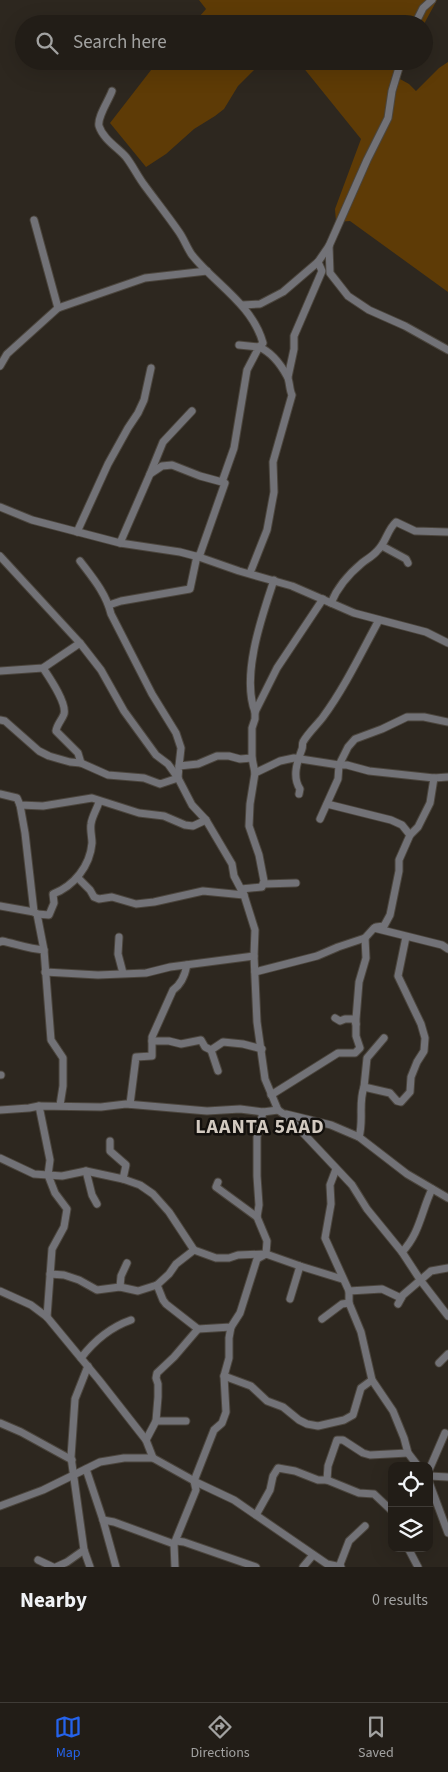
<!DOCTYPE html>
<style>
:root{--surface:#221d17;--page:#2a2620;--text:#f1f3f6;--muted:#a2a2a1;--line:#3f3b36;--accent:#2563eb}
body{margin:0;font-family:"Source Sans 3",sans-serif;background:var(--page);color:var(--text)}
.controls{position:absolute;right:15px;bottom:15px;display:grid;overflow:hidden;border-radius:10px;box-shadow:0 5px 20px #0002}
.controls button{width:45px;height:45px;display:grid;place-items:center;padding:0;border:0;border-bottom:1px solid var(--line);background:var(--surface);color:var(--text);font:25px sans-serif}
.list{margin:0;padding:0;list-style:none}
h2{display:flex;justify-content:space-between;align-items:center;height:65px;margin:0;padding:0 20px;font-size:21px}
h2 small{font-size:16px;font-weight:400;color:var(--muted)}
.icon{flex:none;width:28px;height:28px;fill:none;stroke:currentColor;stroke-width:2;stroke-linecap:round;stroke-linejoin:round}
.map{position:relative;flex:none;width:448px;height:1567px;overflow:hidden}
.search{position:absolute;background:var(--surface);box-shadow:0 5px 20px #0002;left:15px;right:15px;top:15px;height:55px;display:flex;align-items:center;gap:12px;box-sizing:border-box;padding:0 18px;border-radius:28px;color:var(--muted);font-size:19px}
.sheet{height:135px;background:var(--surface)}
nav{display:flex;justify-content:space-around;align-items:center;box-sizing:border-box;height:70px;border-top:1px solid var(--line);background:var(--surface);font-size:14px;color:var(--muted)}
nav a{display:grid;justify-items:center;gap:2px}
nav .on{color:var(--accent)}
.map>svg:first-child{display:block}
.green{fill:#5e3b06}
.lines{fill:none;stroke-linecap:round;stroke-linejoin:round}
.minor-casing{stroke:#4b453d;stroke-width:9}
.minor{stroke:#727277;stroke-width:7}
.labels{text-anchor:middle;stroke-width:5;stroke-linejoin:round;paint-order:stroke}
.district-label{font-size:20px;font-weight:bold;letter-spacing:1px;fill:#d3cac0;stroke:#13100d}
</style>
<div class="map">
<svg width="448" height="1567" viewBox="0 0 448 1567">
<rect width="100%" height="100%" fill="#2d271f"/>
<g class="green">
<polygon points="199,0 437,0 424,24 193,24 206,9"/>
<polygon points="158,61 263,61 238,86 224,109 215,116 194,129 166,154 146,167 110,123"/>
<polygon points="298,61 405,61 400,79 409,84 416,91 439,68 448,62 448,292 350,221 336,222 335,209 361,139"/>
</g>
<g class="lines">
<g class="minor-casing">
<g id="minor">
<polyline points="415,24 423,8 432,0"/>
<path d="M 112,91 C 109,100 97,117 99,126 C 103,139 118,148 126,157 C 133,166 138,177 145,186 C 156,201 168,216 179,232 C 184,239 187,248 192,255 C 215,284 252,304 263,343 L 259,347 C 271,352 281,365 287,376 C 290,381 289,389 292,395 L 273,462 L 274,492 L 267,530 L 250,573"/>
<polyline points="34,220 58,308"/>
<polyline points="329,246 330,273 348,296 369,310 405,326 448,350"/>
<polyline points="242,305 260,304 283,292 318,262 329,246 367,160 388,118 392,91 401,61"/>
<polyline points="0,366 7,354 58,308 145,278 207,271"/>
<polyline points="288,377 294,349 294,336 322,271 318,262"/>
<polyline points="150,474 163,442 192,411"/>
<polyline points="0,507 32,520 120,543 180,552 199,557 239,571 292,586 354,613 426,632 448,643"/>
<polyline points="77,532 108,464 128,428 138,413 144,400 151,368"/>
<polyline points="120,543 150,474 162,466 172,465 200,476 222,482"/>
<polyline points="382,546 406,559 408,563"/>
<polyline points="0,556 80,643 101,670 124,711 156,755 168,764 178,778 192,805 206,820 232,864 234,876 244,895 255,930 254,956 257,1022 265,1079 278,1110 288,1117 352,1185 367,1209 402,1252 421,1281 448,1316"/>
<polyline points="199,557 225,483 222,482 234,448 247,370 259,347 239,345"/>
<path d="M 80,561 C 92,577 106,593 111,614 L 152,694 L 176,733 L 181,748 L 179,766"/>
<path d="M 331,603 C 337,588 350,573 362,563 C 367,559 373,556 377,551 C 386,543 387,530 396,522 L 415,531 L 448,532"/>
<polyline points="109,605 121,601 190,589 197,556"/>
<path d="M 43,668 C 49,677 67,703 64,714 C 62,720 57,724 56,731 L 78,753 L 81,763"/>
<polyline points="0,671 43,668 80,643"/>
<path d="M 255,712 C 241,675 262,616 274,580"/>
<polyline points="0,720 5,721 39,751 49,756 70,762 81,763 108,775 144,778 160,784 178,778 179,766 198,764 217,756 229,756 240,759 252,758"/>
<polyline points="255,773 280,761 294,758 339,765 347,765 369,771 434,778 448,777"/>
<polyline points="0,794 17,798 20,805 43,806 92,798 139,813 164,816 185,825 193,826 206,820"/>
<path d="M 299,794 L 300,789 C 292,777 297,762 302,749 C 303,746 302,744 303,742 C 308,733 317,725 323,717 C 345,687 361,653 379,620"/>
<polyline points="327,804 391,820 402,825 410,835"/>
<polyline points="20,805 25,833 34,912 37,914 44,950 51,1040 63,1058 63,1086 60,1105"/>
<polyline points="320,819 338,779 339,765 348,747 355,739 382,729 407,717 424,717 448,722"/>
<polyline points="78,878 90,890 94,897 99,899 112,897 136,904 154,902 203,891 244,895"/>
<polyline points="263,884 296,883"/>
<polyline points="241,889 262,887 264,881 259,855 249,826 250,804 255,773 252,758 252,728 255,719 255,712 277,668 323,599"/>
<polyline points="0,906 34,912"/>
<path d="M 37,914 L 49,915 L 54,903 L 53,894 C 74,886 90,866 92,843 C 92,837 90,830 91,824 C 92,816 97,809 99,802"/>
<polyline points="376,927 384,926 390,915 399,871 399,860 410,835 418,827 430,803 434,778"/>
<polyline points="119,937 118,954 123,973"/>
<path d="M 0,942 L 2,941 C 16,944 29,949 44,950"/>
<polyline points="45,972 98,975 146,973 170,967 254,956"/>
<polyline points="255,972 317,956 338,947 365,938 374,928 442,945 448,949"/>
<polyline points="335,1018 340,1021 345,1019 354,1019 356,1024"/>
<polyline points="152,1041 169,1041 181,1044 201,1040 205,1047 211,1050"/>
<polyline points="218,1071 211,1050 223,1042 243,1044 262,1049"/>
<polyline points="0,1075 1,1075"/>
<polyline points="364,1087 367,1058 384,1038"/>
<polyline points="271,1095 338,1053 355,1053 360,1048 356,1036 356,1019 359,982 366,958 365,938"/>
<path d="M 130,1104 L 136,1057 L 152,1056 L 152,1037 L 173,990 C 182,984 185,975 187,965"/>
<polyline points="39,1106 50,1160 48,1175 55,1193 67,1209 64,1227 52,1249 47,1317"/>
<polyline points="0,1110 29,1108 39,1106 101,1107 126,1104 207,1111 240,1109 263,1112 278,1110"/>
<polyline points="263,1112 257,1137 257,1176 259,1205 257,1217 267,1241 266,1254"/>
<polyline points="286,1114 331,1125 359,1137 407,1174 448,1198"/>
<path d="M 359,1137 C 364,1120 358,1104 364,1087 L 390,1093 L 397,1101 L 401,1102 L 410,1092 L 411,1077 L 417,1062 L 424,1051 L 425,1038 L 421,1024 L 398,976 L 406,937"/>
<polyline points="110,1141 110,1151 126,1165 123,1179"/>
<polyline points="0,1158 34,1174 62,1176 86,1171 123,1179 140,1185 153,1194 169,1212 194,1250 216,1258 229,1258 238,1255 266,1254 300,1266 342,1279"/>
<polyline points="336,1169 330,1185 331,1204 325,1238 349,1291 349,1303 361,1332 372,1380 393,1411 404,1438 408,1453 418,1466"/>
<polyline points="86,1171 92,1195 97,1204"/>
<polyline points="218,1182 216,1187 257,1217"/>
<path d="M 402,1252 C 420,1233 421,1212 432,1189"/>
<polyline points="50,1274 64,1275 79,1280 97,1290 120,1287 138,1291 157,1285 169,1274 176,1264 194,1250"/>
<polyline points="120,1287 121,1276 127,1263"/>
<polyline points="0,1291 31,1305 47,1317 99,1380 146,1440 153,1458"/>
<polyline points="349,1291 382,1289 401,1298"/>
<polyline points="290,1299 300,1266"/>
<polyline points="398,1304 403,1295 431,1271 448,1268"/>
<polyline points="322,1319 342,1304 349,1303"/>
<polyline points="198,1329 231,1327 240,1313 257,1259 266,1254"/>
<path d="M 81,1358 C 94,1341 111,1327 131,1320"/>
<polyline points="439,1363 448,1354"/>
<polyline points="88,1366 75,1399 71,1457 84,1550 90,1567"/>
<polyline points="224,1376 229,1358 229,1338 231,1327"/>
<polyline points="156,1421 186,1421"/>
<polyline points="0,1423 21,1432 72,1460"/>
<polyline points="146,1440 156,1421 158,1397 158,1384 156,1378 157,1373 174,1357 198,1329 166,1304 163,1300 157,1285"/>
<polyline points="86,1469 103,1520 116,1567"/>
<polyline points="429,1470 445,1433"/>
<polyline points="429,1476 448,1477"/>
<polyline points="327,1480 328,1466 337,1440 343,1440 363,1453 370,1455 408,1453"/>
<polyline points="429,1482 448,1533"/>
<polyline points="0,1506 43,1490 100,1462 124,1458 153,1458 198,1483 234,1500 327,1564 341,1567"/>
<polyline points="256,1515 270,1490 273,1476 278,1468 295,1471 318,1480 327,1480 359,1493 374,1494 392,1511"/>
<polyline points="103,1520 114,1522 174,1544"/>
<polyline points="176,1541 184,1542 256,1567"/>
<polyline points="408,1548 418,1567"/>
<polyline points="38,1560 53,1567"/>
<polyline points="56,1567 67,1562 84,1550"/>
<polyline points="175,1567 174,1544 196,1490 194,1481 214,1430 222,1423 226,1412 224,1376 251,1386 267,1401 283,1407 299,1420 307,1424 318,1426 344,1420 353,1415 361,1388 372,1380"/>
<polyline points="303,1567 313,1555"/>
<polyline points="339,1567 349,1541 365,1526"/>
</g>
</g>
<use href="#minor" class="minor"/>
</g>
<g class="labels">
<g class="district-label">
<text x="260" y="1133">LAANTA 5AAD</text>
</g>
</g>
</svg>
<div class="controls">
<button><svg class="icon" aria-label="locate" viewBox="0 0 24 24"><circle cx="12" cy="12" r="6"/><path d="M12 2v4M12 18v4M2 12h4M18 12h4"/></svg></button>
<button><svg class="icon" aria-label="layers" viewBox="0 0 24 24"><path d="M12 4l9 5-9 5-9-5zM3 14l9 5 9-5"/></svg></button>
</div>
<div class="search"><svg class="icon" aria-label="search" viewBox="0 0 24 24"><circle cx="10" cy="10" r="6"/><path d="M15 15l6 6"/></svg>Search here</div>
</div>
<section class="sheet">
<h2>Nearby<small>0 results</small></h2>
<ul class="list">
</ul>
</section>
<nav>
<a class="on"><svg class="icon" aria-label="map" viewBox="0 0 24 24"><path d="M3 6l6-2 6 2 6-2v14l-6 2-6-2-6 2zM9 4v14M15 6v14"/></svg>Map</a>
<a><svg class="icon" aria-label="directions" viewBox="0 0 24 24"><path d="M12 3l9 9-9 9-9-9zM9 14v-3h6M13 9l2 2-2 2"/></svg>Directions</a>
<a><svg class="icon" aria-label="saved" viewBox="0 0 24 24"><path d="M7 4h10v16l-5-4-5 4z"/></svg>Saved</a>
</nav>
